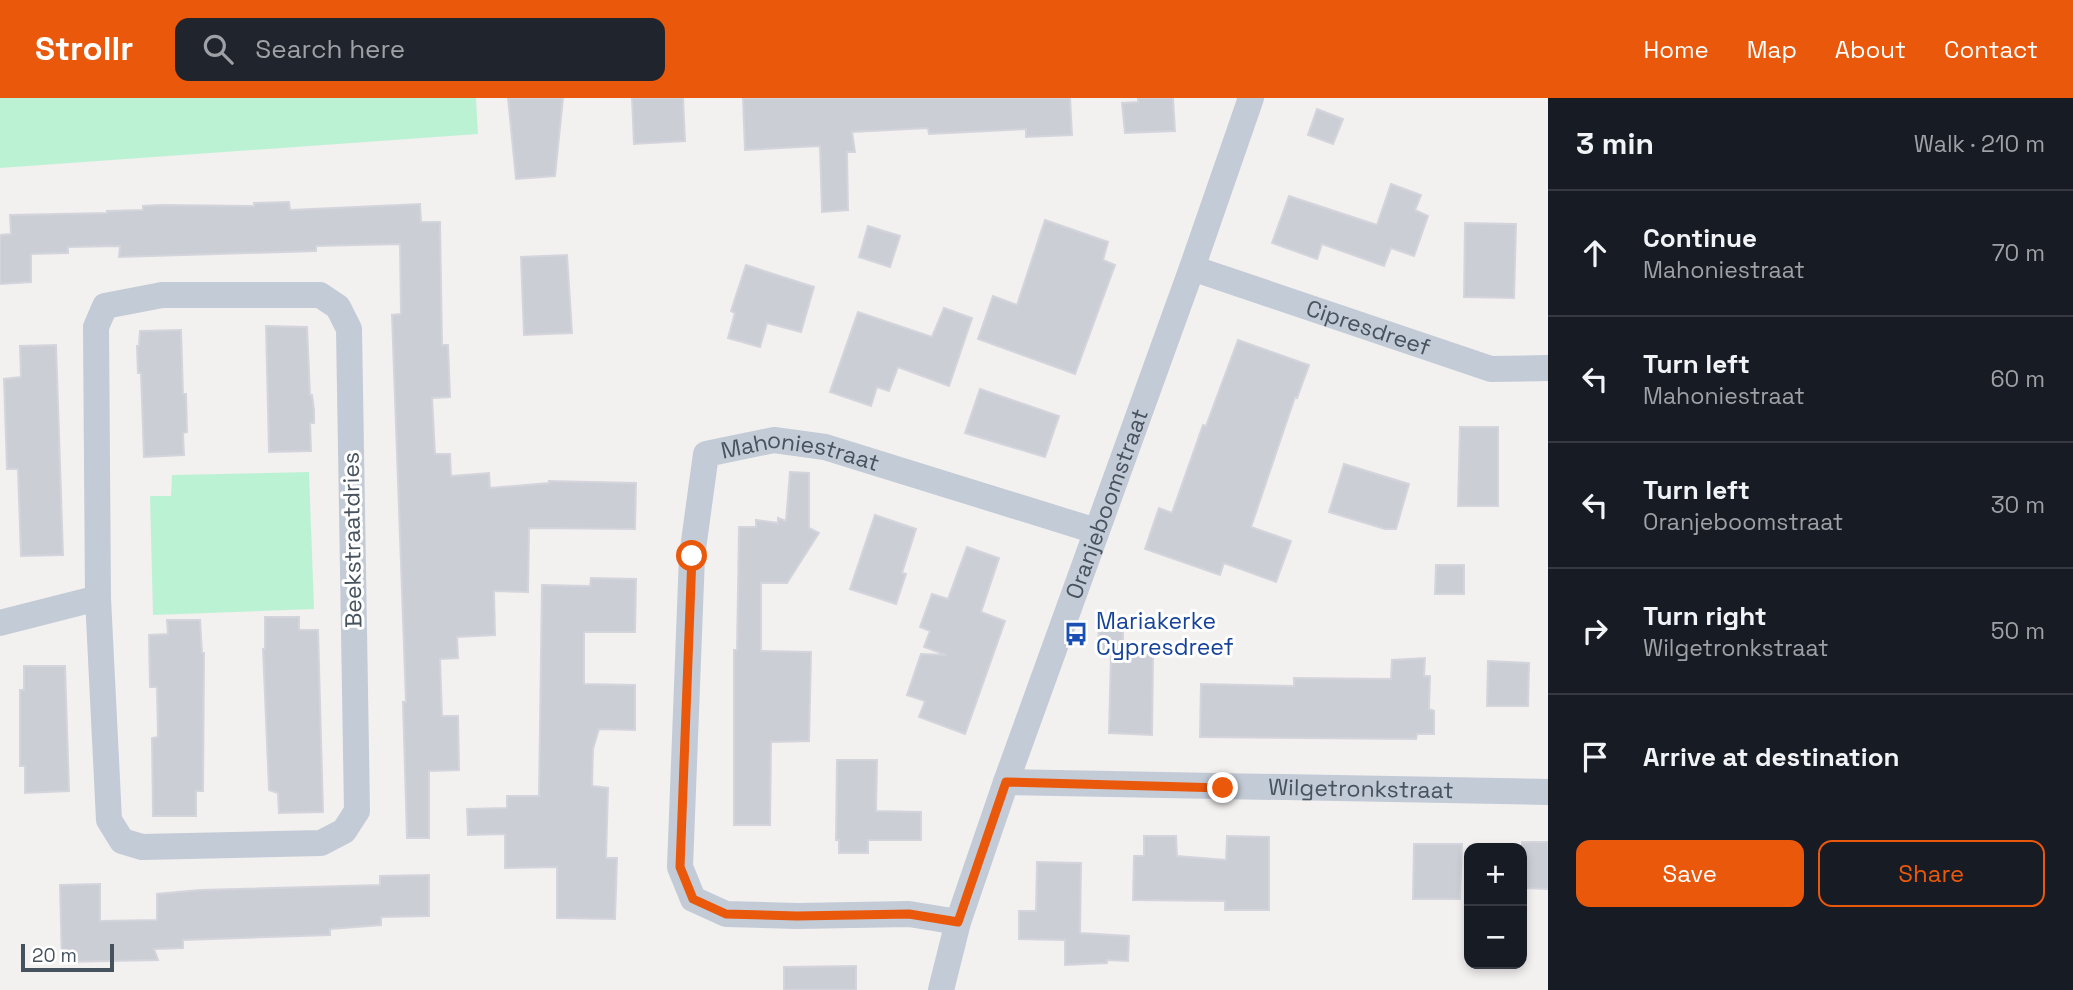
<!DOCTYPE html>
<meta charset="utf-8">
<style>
:root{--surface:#171b24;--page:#20242c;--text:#f1f3f6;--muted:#9ea1a6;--line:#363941;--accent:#ea580c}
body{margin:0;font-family:"Space Grotesk",sans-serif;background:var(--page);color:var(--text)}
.controls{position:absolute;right:21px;bottom:21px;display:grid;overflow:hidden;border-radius:14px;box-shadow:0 4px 10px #0003}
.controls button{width:63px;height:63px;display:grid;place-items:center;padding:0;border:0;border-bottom:2px solid var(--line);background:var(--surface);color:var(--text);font:35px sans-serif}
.scale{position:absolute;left:21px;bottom:18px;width:93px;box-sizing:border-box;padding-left:7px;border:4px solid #47525f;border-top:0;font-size:19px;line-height:24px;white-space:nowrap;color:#47525f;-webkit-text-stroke:5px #fff;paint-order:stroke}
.stop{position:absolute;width:21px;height:21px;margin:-16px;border:5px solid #ea580c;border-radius:50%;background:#fff}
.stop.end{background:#ea580c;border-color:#fff;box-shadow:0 2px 7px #0008}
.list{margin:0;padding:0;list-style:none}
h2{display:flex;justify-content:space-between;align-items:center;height:91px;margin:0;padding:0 28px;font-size:30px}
h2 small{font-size:23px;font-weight:400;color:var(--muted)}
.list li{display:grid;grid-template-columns:46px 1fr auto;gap:21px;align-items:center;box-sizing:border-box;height:126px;padding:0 28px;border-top:2px solid var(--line)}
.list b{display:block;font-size:26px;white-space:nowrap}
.list p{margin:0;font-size:23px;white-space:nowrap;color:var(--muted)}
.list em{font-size:23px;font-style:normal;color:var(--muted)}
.actions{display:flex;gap:14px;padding:21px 28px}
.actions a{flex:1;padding:16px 0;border:2px solid var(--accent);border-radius:14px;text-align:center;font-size:24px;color:var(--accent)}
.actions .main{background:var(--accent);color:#fff}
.icon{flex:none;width:38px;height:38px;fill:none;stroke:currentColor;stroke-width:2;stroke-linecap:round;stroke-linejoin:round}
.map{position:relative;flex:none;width:1548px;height:892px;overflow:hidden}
header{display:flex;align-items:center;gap:42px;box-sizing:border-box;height:98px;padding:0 35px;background:var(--accent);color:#fff}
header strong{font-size:33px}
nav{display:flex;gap:38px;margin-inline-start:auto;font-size:24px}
.search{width:490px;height:63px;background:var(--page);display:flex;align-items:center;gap:18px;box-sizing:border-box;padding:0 24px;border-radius:14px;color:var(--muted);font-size:26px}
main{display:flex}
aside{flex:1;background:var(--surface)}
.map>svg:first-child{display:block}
.green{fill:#bcf2d4}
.building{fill:#ccced6;stroke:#d4d5dc;stroke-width:2}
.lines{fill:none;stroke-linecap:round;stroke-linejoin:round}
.minor{stroke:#c3cbd6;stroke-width:26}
.route{stroke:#ea580c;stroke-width:9}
.labels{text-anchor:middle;stroke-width:6;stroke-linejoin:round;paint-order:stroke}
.street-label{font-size:23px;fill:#47525f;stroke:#fff}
.transit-label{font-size:23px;fill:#164399;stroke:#fff;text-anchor:start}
</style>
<header>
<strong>Strollr</strong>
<div class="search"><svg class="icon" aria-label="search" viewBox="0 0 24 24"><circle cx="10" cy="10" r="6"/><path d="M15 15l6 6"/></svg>Search here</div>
<nav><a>Home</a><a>Map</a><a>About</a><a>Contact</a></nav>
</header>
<main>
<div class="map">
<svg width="1548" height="892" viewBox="0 0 1548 892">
<rect width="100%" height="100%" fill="#f3f0f0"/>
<g class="green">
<polygon points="0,0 476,0 478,36 0,70"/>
<polygon points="309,374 314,511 153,517 150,398 171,398 172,377"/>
</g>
<g class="building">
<polygon points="508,0 563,0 555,78 516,81"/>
<polygon points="632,0 683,0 685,43 634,46"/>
<polygon points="743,0 1070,0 1072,37 1026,39 1026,31 929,36 928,30 852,34 855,54 847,54 848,112 822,114 820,48 745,52"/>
<polygon points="1138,0 1173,0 1175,33 1125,35 1122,5 1138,4"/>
<polygon points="1317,11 1343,21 1333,46 1308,37"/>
<polygon points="1391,86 1421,97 1415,112 1428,118 1414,158 1391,150 1384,168 1322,146 1317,161 1272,145 1289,98 1377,127"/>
<polygon points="289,104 290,112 420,106 421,124 440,124 442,247 448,247 450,299 432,300 435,356 450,356 451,378 489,375 490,390 549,385 549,383 636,385 635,431 529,430 528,494 494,493 495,537 457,539 458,560 440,561 442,618 458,618 459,672 429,673 429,740 407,740 403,604 406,604 392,217 401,216 400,146 316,148 316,153 119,159 120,148 68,149 68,155 31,156 31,184 0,186 0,137 11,136 10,117 107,115 107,113 143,112 143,108 161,107 254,108 254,105"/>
<polygon points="1045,122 1108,144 1103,162 1115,167 1075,276 978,241 993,198 1017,207"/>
<polygon points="1465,125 1516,126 1514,200 1464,199"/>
<polygon points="868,128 900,138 890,169 859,159"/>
<polygon points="567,157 572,235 524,237 521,159"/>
<polygon points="746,167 814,189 801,234 767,225 760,249 728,240 735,215 731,213"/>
<polygon points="944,210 972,220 949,288 898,269 889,293 877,289 871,308 830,294 858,214 932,239"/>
<polygon points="266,228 307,229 310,297 312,297 314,312 314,325 310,325 311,353 269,354"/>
<polygon points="181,232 183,296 186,296 187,334 183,335 184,357 144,359 141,275 138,275 137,248 139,248 140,233"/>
<polygon points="1238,242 1309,267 1297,300 1295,299 1251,429 1291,443 1276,484 1224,465 1220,477 1145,451 1159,410 1172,415 1203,327 1206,328"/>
<polygon points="56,247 63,457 21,458 18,371 7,371 4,281 21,279 20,248"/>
<polygon points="980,291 1059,318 1045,359 965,335"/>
<polygon points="1460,329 1498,329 1498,408 1458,408"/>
<polygon points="1344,366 1409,386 1396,431 1385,431 1329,414"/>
<polygon points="790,374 809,375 809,430 819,435 787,485 761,485 761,553 811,554 809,643 771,644 770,727 734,727 734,552 737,552 739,429 756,429 756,422 778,425 778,420 786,423"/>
<polygon points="875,417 916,431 902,475 906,476 896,506 850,491"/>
<polygon points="967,449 999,460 981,514 1005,523 965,636 919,619 925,603 907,597 921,556 946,557 924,549 930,533 920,529 932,496 948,501"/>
<polygon points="1436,467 1464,467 1464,496 1435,496"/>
<polygon points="591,480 636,481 635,534 584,534 584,586 635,587 635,632 599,631 593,651 592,688 608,690 606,760 617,760 615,821 557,820 557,769 505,770 505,736 468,737 467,711 507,710 507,698 539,698 542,487 590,488"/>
<polygon points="265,519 299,519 299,532 318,532 323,714 279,715 278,695 269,692 263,551 265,551"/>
<polygon points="167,522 200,522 202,555 204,555 203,693 196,693 196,718 153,718 152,640 158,639 157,589 150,589 149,537 168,536"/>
<polygon points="1099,522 1123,522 1123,557 1153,557 1152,637 1109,635 1111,557 1098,556"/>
<polygon points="1425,560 1424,578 1430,578 1429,611 1434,613 1434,636 1417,636 1416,641 1200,639 1201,586 1294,588 1294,580 1391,581 1392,562"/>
<polygon points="1488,563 1529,565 1528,608 1487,608"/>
<polygon points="24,568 65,568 69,693 25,695 25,668 20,668 20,592 24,592"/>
<polygon points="837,662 877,662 876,713 921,714 921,742 868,742 868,755 839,755 839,742 836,742"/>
<polygon points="1144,738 1176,738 1177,758 1226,762 1227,738 1269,739 1269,812 1225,812 1225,803 1133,802 1134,758 1144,758"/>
<polygon points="1522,744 1548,744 1548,791 1522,790"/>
<polygon points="1414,746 1462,746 1460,801 1413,801"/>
<polygon points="1037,764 1081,765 1080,835 1129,838 1128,863 1107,862 1107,865 1065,867 1065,842 1019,841 1019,813 1036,813"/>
<polygon points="429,777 429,818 381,819 381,827 330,831 330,837 183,842 183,850 154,851 158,862 62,864 60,787 100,786 100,823 157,822 157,796 200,792 380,787 380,778"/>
<polygon points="856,868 856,892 784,892 784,869"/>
</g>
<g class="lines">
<g class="minor">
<path id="s1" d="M 1192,170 L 1491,271 L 1548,270"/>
<polygon points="162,197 320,197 338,209 349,231 357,713 344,733 321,745 142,749 122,743 109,722 98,500 96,229 105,208"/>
<polyline points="0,525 98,500"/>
<path id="s2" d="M 1006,684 L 1548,694"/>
<path id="s3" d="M 958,824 L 909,816 L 797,818 L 726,816 L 693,801 L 680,769 L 692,458 L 706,356 L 774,342 L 825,349 L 1096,433"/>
<path id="s4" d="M 941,892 L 958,824 L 1006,684 L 1192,170 L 1251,0"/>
</g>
</g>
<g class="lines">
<polyline class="route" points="692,458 680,769 693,801 726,816 797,818 909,816 958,824 1006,684 1223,690"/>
</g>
<defs>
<g id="bus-bare" transform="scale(1.89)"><path d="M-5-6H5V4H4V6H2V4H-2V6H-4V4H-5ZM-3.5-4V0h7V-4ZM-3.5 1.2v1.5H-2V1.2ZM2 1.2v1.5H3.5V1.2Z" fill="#1a4fb4" stroke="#fff" stroke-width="2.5" paint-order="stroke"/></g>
</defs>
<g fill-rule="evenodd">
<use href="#bus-bare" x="1076" y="536"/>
</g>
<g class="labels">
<g class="street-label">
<text dy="8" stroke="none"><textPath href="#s1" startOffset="186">Cipresdreef</textPath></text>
<text dy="8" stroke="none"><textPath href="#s3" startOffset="814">Mahoniestraat</textPath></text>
<text dy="8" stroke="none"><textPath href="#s4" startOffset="514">Oranjeboomstraat</textPath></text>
<text transform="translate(352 442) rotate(-91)" y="8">Beekstraatdries</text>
<text dy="8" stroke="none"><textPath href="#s2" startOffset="355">Wilgetronkstraat</textPath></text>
</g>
<g class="transit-label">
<text x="1096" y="531">Mariakerke<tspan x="1096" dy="26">Cypresdreef</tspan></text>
</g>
</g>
</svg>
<div class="controls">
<button>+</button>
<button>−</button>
</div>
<div class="scale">20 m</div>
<div class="stop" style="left:692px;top:458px"></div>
<div class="stop end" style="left:1223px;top:690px"></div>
</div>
<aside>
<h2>3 min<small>Walk · 210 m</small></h2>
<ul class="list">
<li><svg class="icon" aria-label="ahead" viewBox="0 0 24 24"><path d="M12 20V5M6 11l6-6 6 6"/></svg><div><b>Continue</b><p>Mahoniestraat</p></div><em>70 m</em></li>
<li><svg class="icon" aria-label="left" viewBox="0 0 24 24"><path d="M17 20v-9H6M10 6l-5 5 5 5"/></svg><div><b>Turn left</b><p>Mahoniestraat</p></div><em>60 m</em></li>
<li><svg class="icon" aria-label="left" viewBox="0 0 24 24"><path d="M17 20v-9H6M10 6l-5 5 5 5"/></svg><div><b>Turn left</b><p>Oranjeboomstraat</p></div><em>30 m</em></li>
<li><svg class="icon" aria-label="right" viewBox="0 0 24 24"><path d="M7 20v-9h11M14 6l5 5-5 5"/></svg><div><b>Turn right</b><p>Wilgetronkstraat</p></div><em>50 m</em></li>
<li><svg class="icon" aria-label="arrive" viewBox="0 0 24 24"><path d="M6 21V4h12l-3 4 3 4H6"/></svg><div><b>Arrive at destination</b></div></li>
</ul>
<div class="actions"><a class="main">Save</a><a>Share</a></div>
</aside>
</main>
